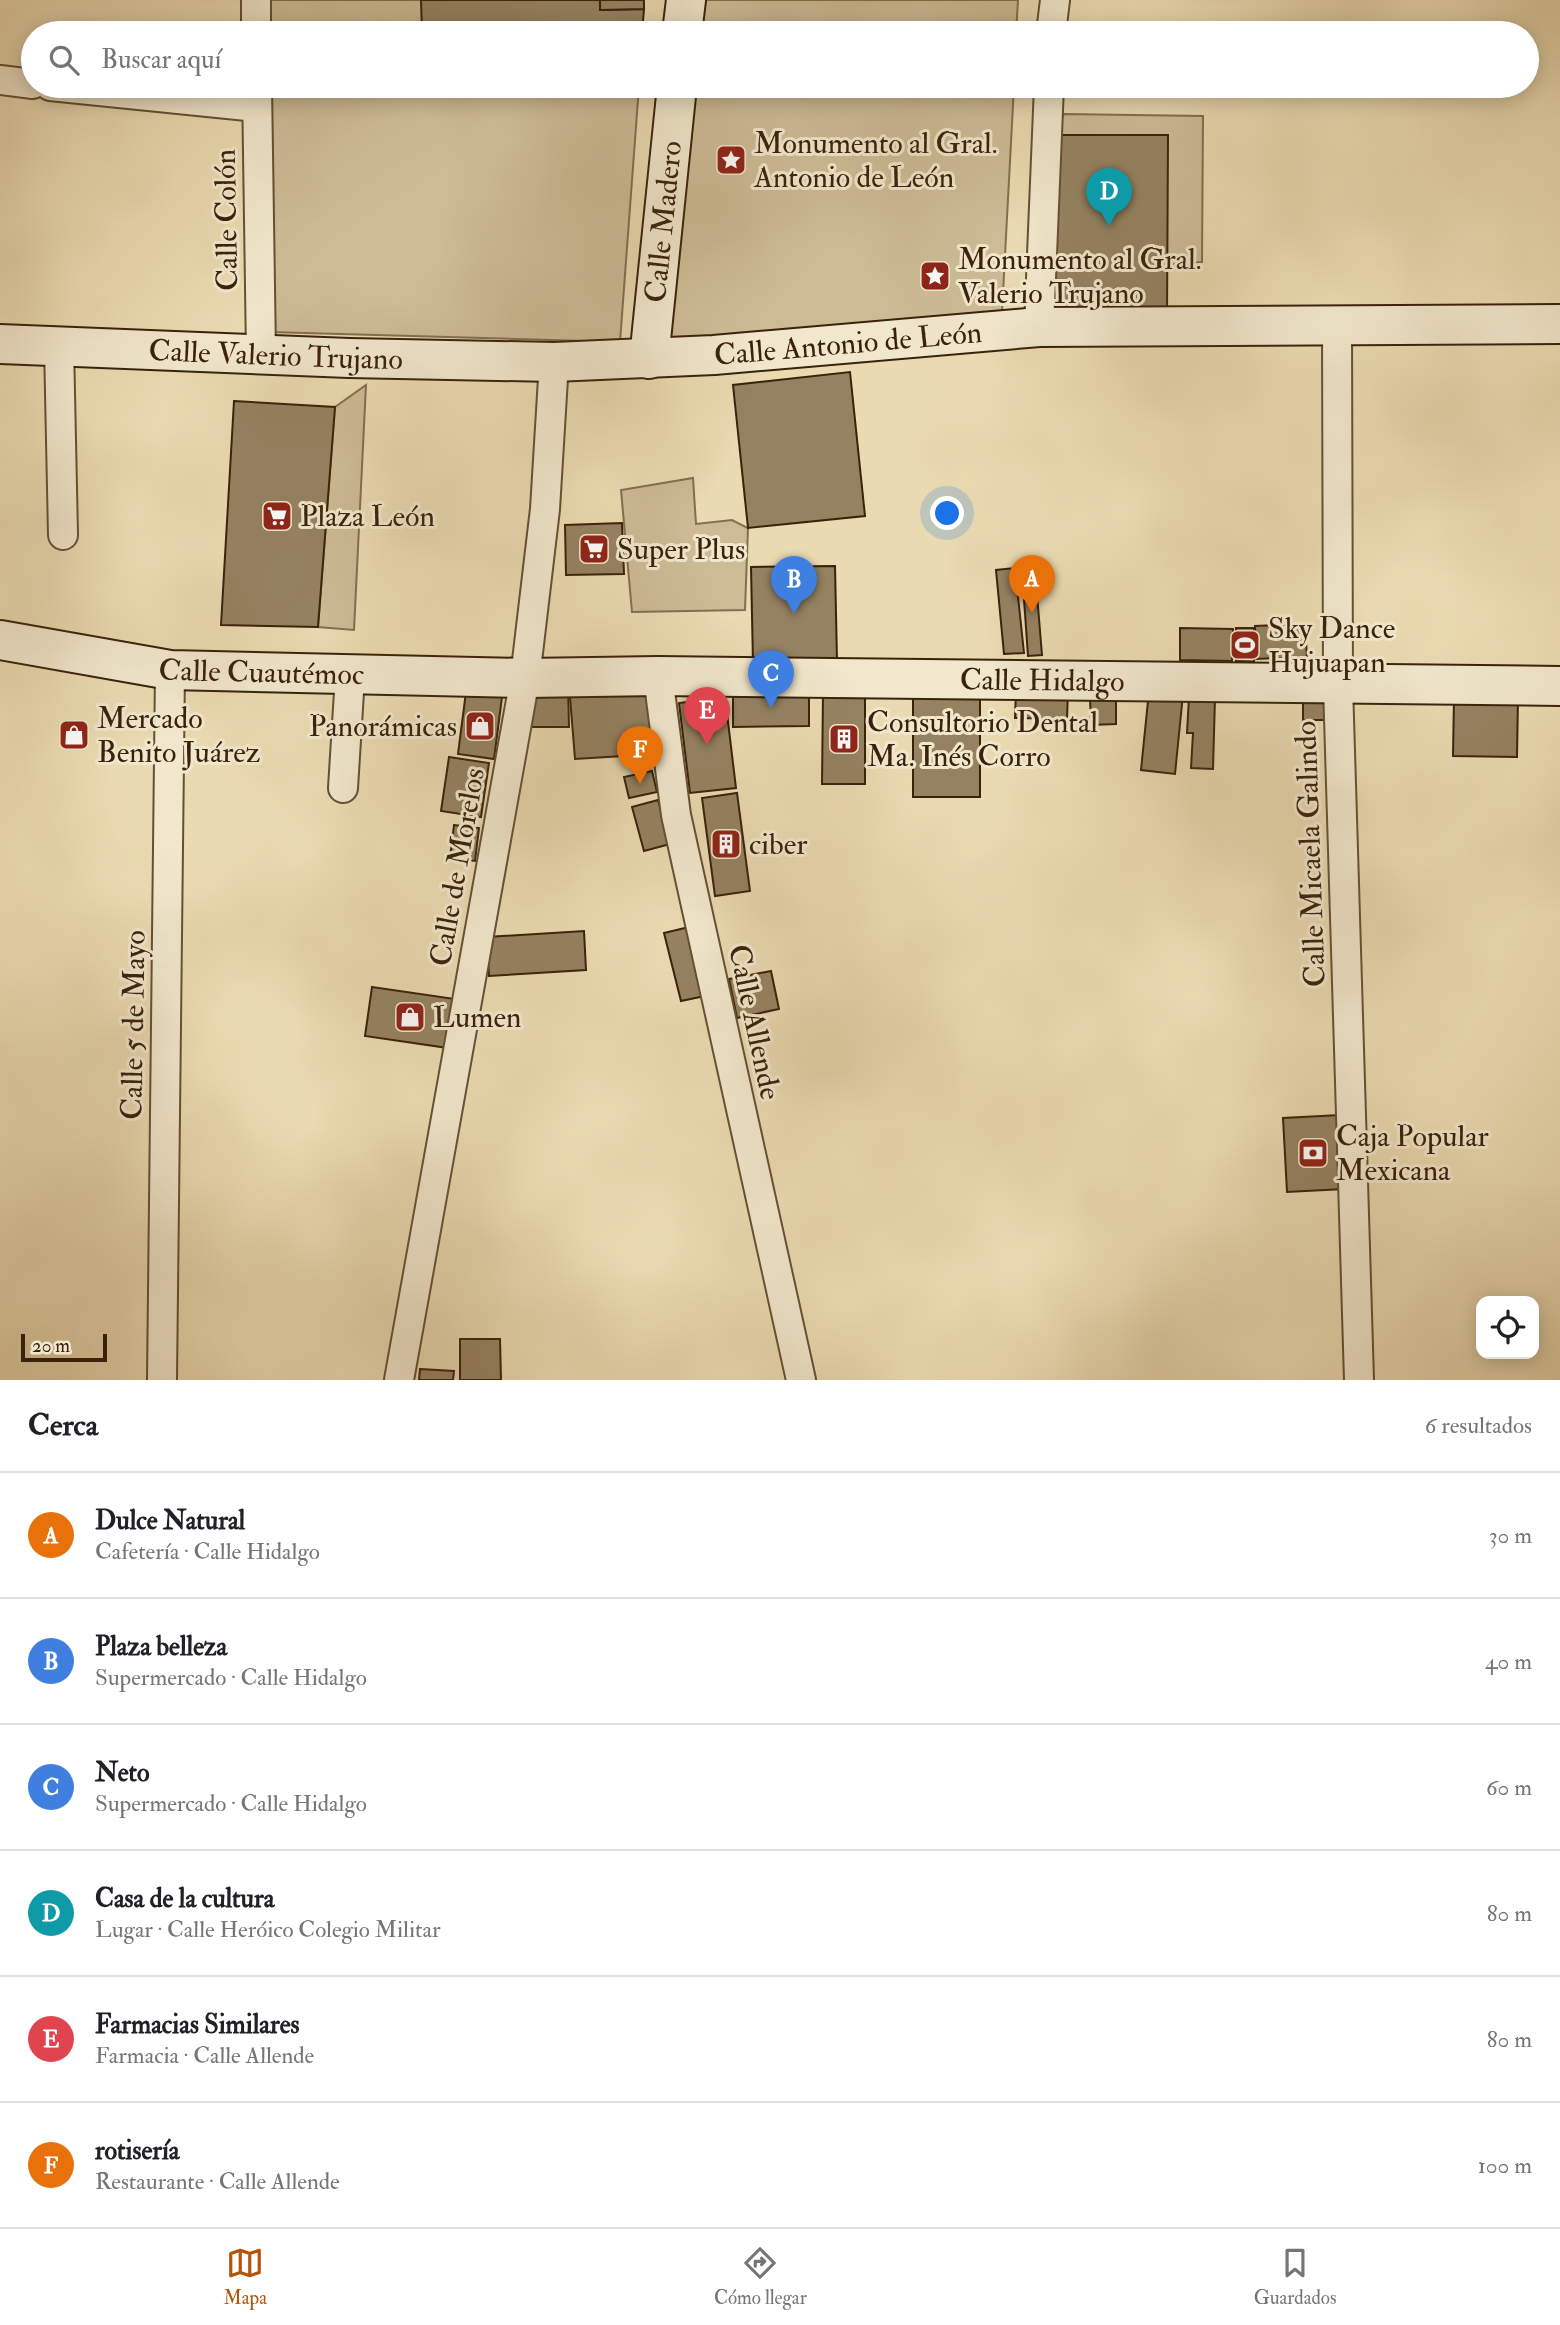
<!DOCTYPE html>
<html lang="es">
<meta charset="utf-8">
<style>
:root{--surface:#fff;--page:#f6f6f6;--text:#202124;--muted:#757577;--line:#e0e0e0;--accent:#b45309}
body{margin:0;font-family:"IM FELL Double Pica",serif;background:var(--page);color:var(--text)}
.controls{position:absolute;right:21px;bottom:21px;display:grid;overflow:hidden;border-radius:14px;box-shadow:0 4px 18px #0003}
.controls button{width:63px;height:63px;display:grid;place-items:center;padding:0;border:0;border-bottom:2px solid var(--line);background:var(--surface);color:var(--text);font:35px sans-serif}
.scale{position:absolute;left:21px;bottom:18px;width:86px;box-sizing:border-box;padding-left:7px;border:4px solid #39220a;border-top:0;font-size:19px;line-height:24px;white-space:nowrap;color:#39220a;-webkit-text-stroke:5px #f1e7cc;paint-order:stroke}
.you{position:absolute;left:948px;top:514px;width:24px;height:24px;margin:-18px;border:5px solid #fff;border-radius:50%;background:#1a73e8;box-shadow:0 0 0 10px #1a73e833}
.badge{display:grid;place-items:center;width:46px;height:46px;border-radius:50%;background:var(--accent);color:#fff;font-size:23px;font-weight:700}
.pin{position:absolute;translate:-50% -58px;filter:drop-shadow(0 2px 4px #0008)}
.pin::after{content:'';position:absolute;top:37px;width:24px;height:21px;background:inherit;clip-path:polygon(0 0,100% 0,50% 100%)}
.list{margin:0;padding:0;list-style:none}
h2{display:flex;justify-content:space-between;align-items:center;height:91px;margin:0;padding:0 28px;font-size:30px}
h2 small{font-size:23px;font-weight:400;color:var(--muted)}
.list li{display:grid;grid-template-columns:46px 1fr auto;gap:21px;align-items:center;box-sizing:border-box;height:126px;padding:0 28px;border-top:2px solid var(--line)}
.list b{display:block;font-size:26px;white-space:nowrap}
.list p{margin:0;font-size:23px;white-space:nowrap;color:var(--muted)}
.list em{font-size:23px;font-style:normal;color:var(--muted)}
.icon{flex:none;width:38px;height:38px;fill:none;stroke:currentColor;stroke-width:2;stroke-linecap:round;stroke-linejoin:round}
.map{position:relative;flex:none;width:1560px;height:1380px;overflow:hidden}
.search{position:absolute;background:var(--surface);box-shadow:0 4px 18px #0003;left:21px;right:21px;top:21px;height:77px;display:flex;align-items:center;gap:18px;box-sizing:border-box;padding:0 24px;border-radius:38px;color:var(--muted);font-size:26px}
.sheet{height:847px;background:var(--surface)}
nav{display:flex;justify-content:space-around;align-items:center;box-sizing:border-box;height:98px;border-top:2px solid var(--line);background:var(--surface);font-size:19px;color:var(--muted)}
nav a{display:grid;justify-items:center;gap:4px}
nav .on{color:var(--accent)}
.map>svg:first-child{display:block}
.green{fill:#ccbb95;stroke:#826e50;stroke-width:2}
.building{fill:#958261;stroke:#39220a;stroke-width:2}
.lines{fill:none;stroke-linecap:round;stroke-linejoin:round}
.street-casing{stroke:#655034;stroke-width:32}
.secondary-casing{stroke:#39220a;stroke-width:42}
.street{stroke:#f1e7cc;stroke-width:28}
.secondary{stroke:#f1e7cc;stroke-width:38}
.labels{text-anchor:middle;stroke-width:6;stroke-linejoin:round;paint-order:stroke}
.poi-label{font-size:30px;fill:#39220a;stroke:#f1e7cc;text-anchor:start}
.street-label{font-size:30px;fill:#39220a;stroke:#f1e7cc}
</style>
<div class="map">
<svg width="1560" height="1380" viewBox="0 0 1560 1380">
<rect width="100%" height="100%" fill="#eadab1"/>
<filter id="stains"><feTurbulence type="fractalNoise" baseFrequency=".00286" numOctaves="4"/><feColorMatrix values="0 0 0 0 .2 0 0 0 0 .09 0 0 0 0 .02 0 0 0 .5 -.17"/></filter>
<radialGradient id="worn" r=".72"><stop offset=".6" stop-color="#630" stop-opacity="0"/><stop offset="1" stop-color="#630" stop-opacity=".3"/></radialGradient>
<g class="green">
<polygon points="268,0 644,0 642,33 268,33"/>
<polygon points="691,0 1018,0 1016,33 688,33"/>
<polygon points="269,86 639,86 620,342 269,332"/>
<polygon points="683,86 1014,86 1002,312 659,340"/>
<polygon points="1064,114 1203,116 1202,262 1103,269 1055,135"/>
<polygon points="366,385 354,630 318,627 335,407"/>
<polygon points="693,478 696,524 732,520 748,528 745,610 632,612 621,490"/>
</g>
<g class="building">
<polygon points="421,0 600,0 600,10 644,9 642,33 422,33"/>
<polygon points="600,0 644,0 644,9 600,10"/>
<polygon points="517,86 639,86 638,94"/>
<polygon points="1055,135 1168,135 1167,318 1045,317"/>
<polygon points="850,372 865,516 748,528 733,385"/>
<polygon points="234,401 335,407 318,627 221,625"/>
<polygon points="622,523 624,574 566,575 565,525"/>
<polygon points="835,566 837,661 753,663 751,567"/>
<polygon points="1015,568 1024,653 1004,654 996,570"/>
<polygon points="1035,570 1042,655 1028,656 1022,571"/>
<polygon points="1305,624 1307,657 1256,659 1255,626"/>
<polygon points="1180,628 1233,629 1232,661 1180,660"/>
<polygon points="1236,628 1254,628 1254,662 1236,661"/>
<polygon points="651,679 656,754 575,759 569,685"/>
<polygon points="568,683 569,727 525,727 524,684"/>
<polygon points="733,690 809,691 809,726 733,727"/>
<polygon points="1016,690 1068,691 1067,719 1015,718"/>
<polygon points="1149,691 1183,694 1175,774 1141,770"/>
<polygon points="1303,691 1328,692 1328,720 1303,720"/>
<polygon points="466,692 502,697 494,759 458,754"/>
<polygon points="823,693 865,694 865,784 822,784"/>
<rect x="913" y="693" width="67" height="104"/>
<polygon points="1116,696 1116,724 1091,725 1090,697"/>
<polygon points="725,697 736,788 690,793 679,703"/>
<polygon points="1189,697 1215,698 1213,769 1191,768 1193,733 1187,733"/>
<polygon points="1454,697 1518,698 1517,757 1453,756"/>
<polygon points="449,757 489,763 481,817 441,811"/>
<polygon points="652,771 657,792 629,798 624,777"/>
<polygon points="737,793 750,891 715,896 702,798"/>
<polygon points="658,800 670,844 644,851 632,807"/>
<polygon points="454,825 479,828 475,861 450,858"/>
<polygon points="689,927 705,996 681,1001 664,933"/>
<polygon points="584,931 586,970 489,976 487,937"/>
<polygon points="771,971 779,1009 737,1018 729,979"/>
<polygon points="372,987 455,999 448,1048 365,1036"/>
<polygon points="1340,1115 1344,1189 1287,1192 1283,1118"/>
<polygon points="460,1339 500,1339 501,1380 460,1380"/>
<polygon points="420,1369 454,1371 453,1380 419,1380"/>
</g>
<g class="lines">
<g class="street-casing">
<g id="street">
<polyline points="256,0 256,33"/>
<polyline points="1051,33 1055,0"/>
<polyline points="0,80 33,84"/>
<polyline points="50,86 257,107"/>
<polyline points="257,86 261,353"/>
<polyline points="1337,326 1338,685 1359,1380"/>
<polyline points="1039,327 1049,86"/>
<polyline points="59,345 63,535"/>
<polyline points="658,676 676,815 801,1380"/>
<polyline points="343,788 350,676"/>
<polyline points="162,1380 170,670"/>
<polyline points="399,1380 525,678 545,509 554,362"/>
</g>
</g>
<g class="secondary-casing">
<g id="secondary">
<polyline points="682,33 686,0"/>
<path id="s1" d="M 0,344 L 349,358 L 554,362 L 714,355 L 1039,327 L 1560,324"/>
<path id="s2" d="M 649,359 L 677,86"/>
<path id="s3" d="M 0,640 L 170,670 L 525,678 L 658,676 L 1560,686"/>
</g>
</g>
<use href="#street" class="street"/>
<use href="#secondary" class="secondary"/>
</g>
<defs>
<g id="sight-square" transform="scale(1.575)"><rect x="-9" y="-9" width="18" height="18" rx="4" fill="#8f2418" stroke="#f1e7cc"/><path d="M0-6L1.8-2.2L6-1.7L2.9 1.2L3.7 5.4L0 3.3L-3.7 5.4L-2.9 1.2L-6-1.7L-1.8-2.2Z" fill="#fff"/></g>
<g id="supermarket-square" transform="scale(1.575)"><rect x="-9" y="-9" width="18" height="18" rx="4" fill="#8f2418" stroke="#f1e7cc"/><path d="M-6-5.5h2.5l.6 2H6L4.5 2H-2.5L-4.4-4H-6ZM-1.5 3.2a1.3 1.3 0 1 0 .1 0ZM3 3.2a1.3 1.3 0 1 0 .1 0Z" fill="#fff"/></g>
<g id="stadium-square" transform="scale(1.575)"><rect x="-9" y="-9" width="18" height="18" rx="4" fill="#8f2418" stroke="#f1e7cc"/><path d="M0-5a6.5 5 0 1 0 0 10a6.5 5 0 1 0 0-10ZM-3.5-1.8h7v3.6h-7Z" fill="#fff"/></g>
<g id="shop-square" transform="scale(1.575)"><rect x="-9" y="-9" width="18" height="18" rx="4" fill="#8f2418" stroke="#f1e7cc"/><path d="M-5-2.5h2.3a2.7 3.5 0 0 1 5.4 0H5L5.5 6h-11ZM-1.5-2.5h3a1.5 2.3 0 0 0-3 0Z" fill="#fff"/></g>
<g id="building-square" transform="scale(1.575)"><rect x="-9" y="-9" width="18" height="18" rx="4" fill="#8f2418" stroke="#f1e7cc"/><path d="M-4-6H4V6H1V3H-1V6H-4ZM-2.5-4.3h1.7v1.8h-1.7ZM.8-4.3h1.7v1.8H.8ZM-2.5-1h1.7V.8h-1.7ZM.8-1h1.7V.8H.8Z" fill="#fff"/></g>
<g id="bank-square" transform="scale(1.575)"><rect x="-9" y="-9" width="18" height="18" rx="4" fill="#8f2418" stroke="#f1e7cc"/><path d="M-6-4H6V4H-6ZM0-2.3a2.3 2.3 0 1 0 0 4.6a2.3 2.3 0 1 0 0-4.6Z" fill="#fff"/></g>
</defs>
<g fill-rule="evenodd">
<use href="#sight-square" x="731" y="160"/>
<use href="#sight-square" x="935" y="276"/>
<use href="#supermarket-square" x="277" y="516"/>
<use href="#supermarket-square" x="594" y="549"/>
<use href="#stadium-square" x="1245" y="645"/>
<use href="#shop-square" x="480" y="726"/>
<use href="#shop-square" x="74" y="735"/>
<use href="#building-square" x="844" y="739"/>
<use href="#building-square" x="726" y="844"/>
<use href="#shop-square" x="410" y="1017"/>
<use href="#bank-square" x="1313" y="1153"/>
</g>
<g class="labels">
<g class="poi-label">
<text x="754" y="153">Monumento al Gral.<tspan x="754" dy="34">Antonio de León</tspan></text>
<text x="958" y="269">Monumento al Gral.<tspan x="958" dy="34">Valerio Trujano</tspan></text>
<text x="300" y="526">Plaza León</text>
<text x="617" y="559">Super Plus</text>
<text x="1268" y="638">Sky Dance<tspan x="1268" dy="34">Hujuapan</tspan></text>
<text x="97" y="728">Mercado<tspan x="97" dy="34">Benito Juárez</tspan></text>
<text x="867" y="732">Consultorio Dental<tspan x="867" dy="34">Ma. Inés Corro</tspan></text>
<text x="457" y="736" text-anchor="end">Panorámicas</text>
<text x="749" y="854">ciber</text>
<text x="433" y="1027">Lumen</text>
<text x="1336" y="1146">Caja Popular<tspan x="1336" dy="34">Mexicana</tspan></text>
</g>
<g class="street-label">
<text transform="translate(226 220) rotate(-91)" y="10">Calle Colón</text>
<text dy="10" stroke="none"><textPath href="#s2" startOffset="138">Calle Madero</textPath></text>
<text dy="10" stroke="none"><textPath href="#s1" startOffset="849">Calle Antonio de León</textPath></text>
<text dy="10" stroke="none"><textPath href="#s1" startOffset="276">Calle Valerio Trujano</textPath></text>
<text dy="10" stroke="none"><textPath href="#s3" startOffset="264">Calle Cuautémoc</textPath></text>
<text dy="10" stroke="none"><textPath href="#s3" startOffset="1045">Calle Hidalgo</textPath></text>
<text transform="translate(1310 854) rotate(-92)" y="10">Calle Micaela Galindo</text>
<text transform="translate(457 867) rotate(-80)" y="10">Calle de Morelos</text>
<text transform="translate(755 1022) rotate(78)" y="10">Calle Allende</text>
<text transform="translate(133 1025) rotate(-89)" y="10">Calle 5 de Mayo</text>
</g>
</g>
<rect width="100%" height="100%" filter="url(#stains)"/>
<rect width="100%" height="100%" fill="url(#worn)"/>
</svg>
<div class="controls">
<button><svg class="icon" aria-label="locate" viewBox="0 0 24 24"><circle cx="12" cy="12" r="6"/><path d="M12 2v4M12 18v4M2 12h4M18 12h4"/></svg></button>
</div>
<div class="scale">20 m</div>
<div class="you"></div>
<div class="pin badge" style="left:1032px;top:613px;background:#e8710a">A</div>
<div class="pin badge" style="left:794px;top:614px;background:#3f7fe0">B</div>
<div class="pin badge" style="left:771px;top:708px;background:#3f7fe0">C</div>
<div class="pin badge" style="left:1109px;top:226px;background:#0f9aa8">D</div>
<div class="pin badge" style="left:707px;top:745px;background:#e0444e">E</div>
<div class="pin badge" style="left:640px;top:784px;background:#e8710a">F</div>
<div class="search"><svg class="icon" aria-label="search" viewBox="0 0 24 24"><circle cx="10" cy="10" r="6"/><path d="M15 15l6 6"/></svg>Buscar aquí</div>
</div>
<section class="sheet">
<h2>Cerca<small>6 resultados</small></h2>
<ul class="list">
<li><span class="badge" style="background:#e8710a">A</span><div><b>Dulce Natural</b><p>Cafetería · Calle Hidalgo</p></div><em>30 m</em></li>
<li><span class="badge" style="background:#3f7fe0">B</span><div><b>Plaza belleza</b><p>Supermercado · Calle Hidalgo</p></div><em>40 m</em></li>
<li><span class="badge" style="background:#3f7fe0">C</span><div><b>Neto</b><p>Supermercado · Calle Hidalgo</p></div><em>60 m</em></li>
<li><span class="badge" style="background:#0f9aa8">D</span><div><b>Casa de la cultura</b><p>Lugar · Calle Heróico Colegio Militar</p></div><em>80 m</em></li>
<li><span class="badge" style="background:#e0444e">E</span><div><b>Farmacias Similares</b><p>Farmacia · Calle Allende</p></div><em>80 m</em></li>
<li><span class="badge" style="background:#e8710a">F</span><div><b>rotisería</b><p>Restaurante · Calle Allende</p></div><em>100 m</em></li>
</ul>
</section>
<nav>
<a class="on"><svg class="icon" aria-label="map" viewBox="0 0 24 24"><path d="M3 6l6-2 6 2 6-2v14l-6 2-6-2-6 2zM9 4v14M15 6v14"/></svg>Mapa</a>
<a><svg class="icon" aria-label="directions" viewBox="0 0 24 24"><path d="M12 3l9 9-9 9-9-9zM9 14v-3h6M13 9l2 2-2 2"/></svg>Cómo llegar</a>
<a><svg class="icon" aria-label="saved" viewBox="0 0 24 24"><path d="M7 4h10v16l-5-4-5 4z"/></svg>Guardados</a>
</nav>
